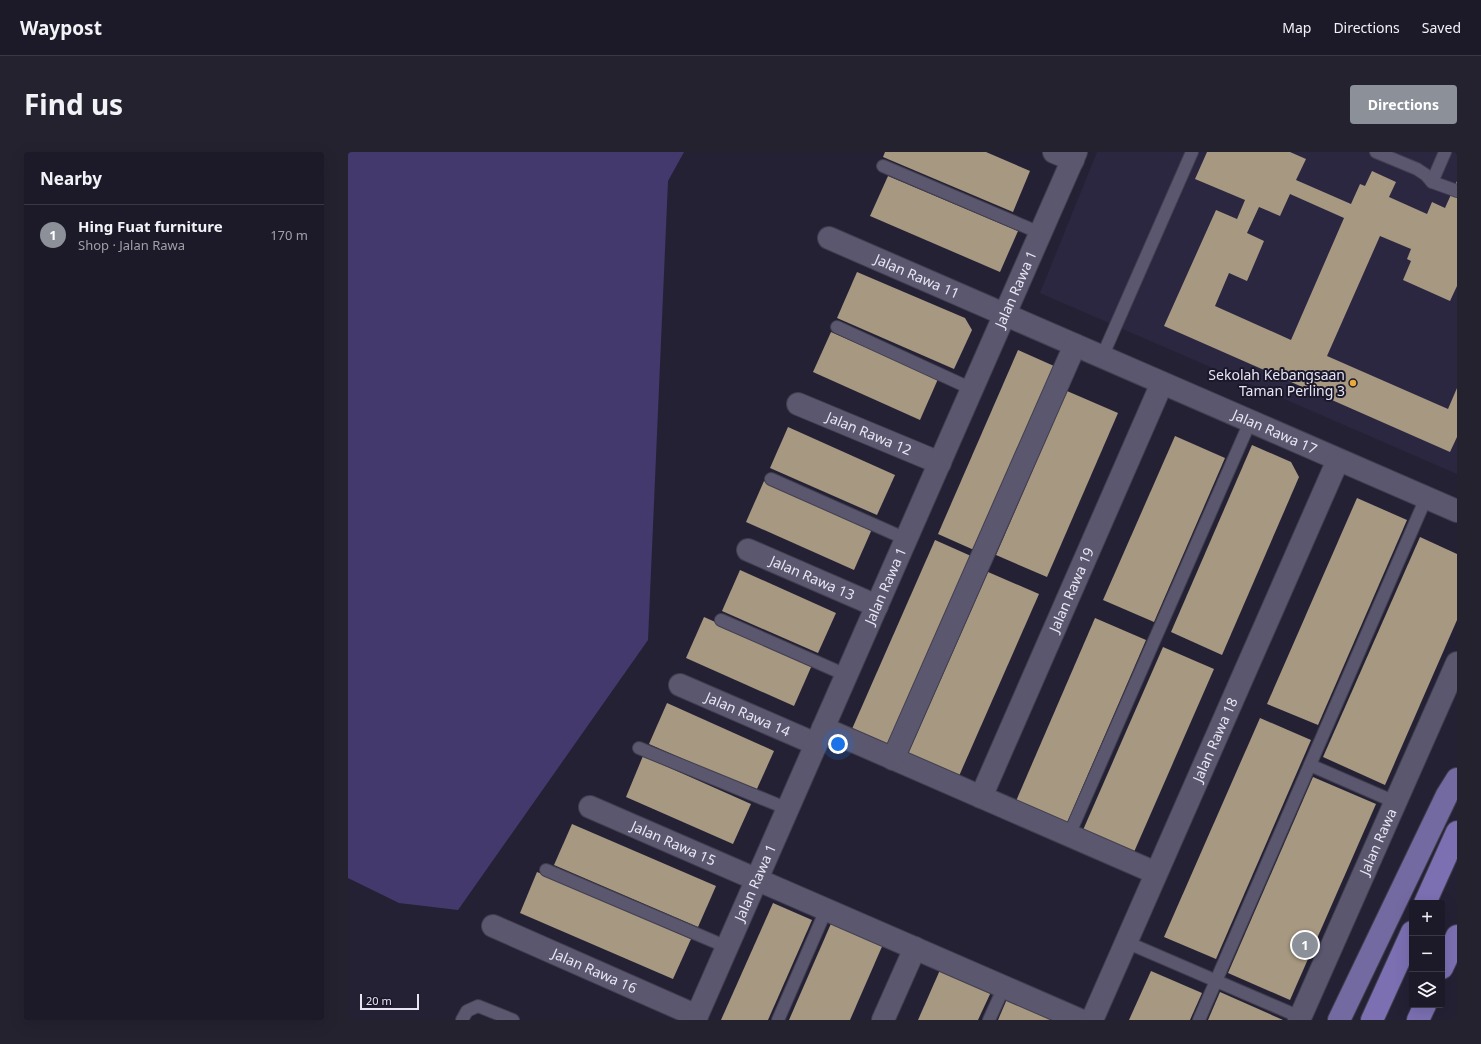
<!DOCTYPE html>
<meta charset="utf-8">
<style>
:root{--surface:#1c1928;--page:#252230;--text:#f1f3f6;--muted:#a0a0a8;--line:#3a3845;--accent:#8c9099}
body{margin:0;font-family:"Noto Sans",sans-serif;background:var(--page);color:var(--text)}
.controls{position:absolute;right:12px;bottom:12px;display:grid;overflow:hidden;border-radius:4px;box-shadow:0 4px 16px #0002}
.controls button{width:36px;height:36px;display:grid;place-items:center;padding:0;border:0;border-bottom:1px solid var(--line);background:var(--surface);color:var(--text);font:20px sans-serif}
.scale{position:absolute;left:12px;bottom:10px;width:59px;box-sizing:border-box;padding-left:4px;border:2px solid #e8e6f4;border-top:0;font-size:11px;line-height:14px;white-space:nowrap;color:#e8e6f4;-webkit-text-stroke:3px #1b182b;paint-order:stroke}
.you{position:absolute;left:490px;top:592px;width:14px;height:14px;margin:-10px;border:3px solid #fff;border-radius:50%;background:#1a73e8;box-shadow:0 0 0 6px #1a73e833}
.badge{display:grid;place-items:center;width:26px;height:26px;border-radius:50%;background:var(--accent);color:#fff;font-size:13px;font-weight:700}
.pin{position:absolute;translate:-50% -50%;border:2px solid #fff;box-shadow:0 1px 4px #0006}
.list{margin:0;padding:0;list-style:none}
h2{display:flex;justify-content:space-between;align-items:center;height:52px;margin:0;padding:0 16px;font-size:17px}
h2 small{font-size:13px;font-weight:400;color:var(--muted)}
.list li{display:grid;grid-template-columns:26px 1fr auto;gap:12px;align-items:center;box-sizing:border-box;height:60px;padding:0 16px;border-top:1px solid var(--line)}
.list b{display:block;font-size:15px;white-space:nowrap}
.list p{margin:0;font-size:13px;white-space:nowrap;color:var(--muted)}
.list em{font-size:13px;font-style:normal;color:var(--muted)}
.icon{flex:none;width:22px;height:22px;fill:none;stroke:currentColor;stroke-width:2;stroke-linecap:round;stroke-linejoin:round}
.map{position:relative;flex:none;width:1109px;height:868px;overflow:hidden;border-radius:4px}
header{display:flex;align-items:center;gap:24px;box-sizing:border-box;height:56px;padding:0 20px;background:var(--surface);border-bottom:1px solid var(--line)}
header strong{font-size:19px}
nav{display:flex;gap:22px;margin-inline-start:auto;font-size:14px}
.intro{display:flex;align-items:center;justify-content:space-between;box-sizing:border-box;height:96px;padding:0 24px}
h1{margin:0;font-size:28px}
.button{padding:10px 18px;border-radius:4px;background:var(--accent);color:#fff;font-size:14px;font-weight:700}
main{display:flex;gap:24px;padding:0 24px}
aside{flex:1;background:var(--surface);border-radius:4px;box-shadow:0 4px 16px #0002}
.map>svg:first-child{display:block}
.built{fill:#2c2741}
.green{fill:#44396d}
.building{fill:#a79881;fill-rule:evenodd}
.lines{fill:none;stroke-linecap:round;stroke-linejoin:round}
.service-casing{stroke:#423f50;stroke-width:14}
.minor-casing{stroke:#423f50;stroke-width:24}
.primary-casing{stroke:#423f50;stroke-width:24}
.trunk-casing{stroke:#423f50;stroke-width:24}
.service{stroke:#5a576e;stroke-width:12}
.minor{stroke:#5a576e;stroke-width:22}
.primary{stroke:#746aa2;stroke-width:22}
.trunk{stroke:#7c70b3;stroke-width:22}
.poi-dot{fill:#e9ab38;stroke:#1b182b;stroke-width:1.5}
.labels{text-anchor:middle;stroke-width:4;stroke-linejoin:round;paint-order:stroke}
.street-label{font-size:14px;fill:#e8e6f4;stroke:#1b182b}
.poi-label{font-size:14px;fill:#e8e6f4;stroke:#1b182b;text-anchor:end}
</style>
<header>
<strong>Waypost</strong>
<nav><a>Map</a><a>Directions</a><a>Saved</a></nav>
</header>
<div class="intro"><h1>Find us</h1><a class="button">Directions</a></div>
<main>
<aside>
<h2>Nearby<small></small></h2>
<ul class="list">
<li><span class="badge">1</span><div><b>Hing Fuat furniture</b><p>Shop · Jalan Rawa</p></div><em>170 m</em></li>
</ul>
</aside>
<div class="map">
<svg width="1109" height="868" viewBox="0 0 1109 868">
<rect width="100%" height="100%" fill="#252135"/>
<polygon class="built" points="749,0 1109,0 1109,322 692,141"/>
<polygon class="green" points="0,0 336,0 320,29 300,488 110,758 51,751 0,726"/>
<g class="building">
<polygon points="537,0 638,0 682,19 665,60 535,5"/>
<path d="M 859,0 L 942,0 L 958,7 L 948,28 L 1003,52 L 1012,32 L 1017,34 L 1024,19 L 1048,30 L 1041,45 L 1079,62 L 1084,50 L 1097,56 L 1109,29 L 1109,134 L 1102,149 L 1055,128 L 1063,109 L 1059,107 L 1063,97 L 1032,84 L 979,204 L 1100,257 L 1109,236 L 1109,285 L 1102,300 L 816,174 L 868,58 L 889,67 L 897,48 L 847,27 ZM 942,42 L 996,66 L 943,188 L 867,154 L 881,121 L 899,129 L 916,89 L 899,81 L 911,55 L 932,64 Z"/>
<polygon points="540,24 670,79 652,120 522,64"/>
<polygon points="509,120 617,166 624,178 606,217 489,166"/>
<polygon points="483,180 590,227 572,268 465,220"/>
<polygon points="670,198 706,214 626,398 590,382"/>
<polygon points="719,239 770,261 699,425 648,403"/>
<polygon points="440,275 547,323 529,363 422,316"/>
<polygon points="827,284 877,306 806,470 755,448"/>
<polygon points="904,293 943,310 951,325 874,503 823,480"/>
<polygon points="416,329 524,377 506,418 398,370"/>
<polygon points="1009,346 1059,368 970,573 919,552"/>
<polygon points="1072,385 1109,402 1109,468 1037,633 975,605"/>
<polygon points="587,388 623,404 541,593 504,577"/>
<polygon points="392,418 488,461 470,501 374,459"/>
<polygon points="640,420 691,442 611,624 560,602"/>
<polygon points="356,465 464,513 446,554 338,506"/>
<polygon points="747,466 798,488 719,671 668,649"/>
<polygon points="815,495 866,517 786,700 735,678"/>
<polygon points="319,551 426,599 408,639 301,592"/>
<polygon points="912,566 963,588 868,807 816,785"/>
<polygon points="295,604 403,652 385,692 278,645"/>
<polygon points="965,625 1028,652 942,848 880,821"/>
<polygon points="224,672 368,734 350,775 206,713"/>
<polygon points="189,720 343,787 325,827 172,761"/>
<polygon points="425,751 464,768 420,868 373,868"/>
<polygon points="485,767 536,790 502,868 441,868"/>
<polygon points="592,818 643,840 630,868 570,868"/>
<polygon points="803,819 854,841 842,868 781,868"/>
<polygon points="872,840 935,868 860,868"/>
<polygon points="659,847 706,868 650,868"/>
</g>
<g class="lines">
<g class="service-casing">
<g id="service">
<polyline points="1028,0 1069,17 1078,23 1084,30 1109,39"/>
<polyline points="535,14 692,81"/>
<polyline points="1084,30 1097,0"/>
<polyline points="489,175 624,237"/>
<polyline points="754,205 844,0"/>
<polyline points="423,327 558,387"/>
<polyline points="373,468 498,523"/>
<polyline points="291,596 440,657"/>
<polyline points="962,613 1047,650"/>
<polyline points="721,683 902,270"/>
<polyline points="198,718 379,795"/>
<polyline points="778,790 952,865"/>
<polyline points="114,868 119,859 130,854 165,868"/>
<polyline points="430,868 478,758"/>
<polyline points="641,868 656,835"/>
<polyline points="851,868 1078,346"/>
</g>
</g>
<g class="minor-casing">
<g id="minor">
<polyline points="706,0 725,8"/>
<path id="s1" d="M 481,86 L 1109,359"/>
<path id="s2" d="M 450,252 L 592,311"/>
<path id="s3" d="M 400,398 L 529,454"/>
<path id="s4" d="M 332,533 L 468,592"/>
<polyline points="475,576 808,721"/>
<polyline points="545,607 727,193"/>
<path id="s5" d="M 633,645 L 814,231"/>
<path id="s6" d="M 242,655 L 732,868"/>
<path id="s7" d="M 145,774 L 349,864"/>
<path id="s8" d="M 347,868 L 728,0"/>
<polyline points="535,868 567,796"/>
<path id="s9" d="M 744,868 L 990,308"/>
<path id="s10" d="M 951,868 L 1109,511"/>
</g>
</g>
<g class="primary-casing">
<polyline id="primary" points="991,868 1099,643 1109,627"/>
</g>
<g class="trunk-casing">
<g id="trunk">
<polyline points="1077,751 1109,680"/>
<polyline points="1094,816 1109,784"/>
<polyline points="1024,868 1064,780"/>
<polyline points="1070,868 1077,853"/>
</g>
</g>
<use href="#service" class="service"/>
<use href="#minor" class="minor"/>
<use href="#primary" class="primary"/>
<use href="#trunk" class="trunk"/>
</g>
<circle class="poi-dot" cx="1005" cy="231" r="4"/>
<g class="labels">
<g class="street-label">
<text dy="5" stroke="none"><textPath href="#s1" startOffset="96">Jalan Rawa 11</textPath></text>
<text dy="5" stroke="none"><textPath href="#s8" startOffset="798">Jalan Rawa 1</textPath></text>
<text dy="5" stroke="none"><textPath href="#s1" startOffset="486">Jalan Rawa 17</textPath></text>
<text dy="5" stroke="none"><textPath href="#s2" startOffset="77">Jalan Rawa 12</textPath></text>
<text dy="5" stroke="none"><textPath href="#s3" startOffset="70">Jalan Rawa 13</textPath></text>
<text dy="5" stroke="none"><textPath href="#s8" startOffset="474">Jalan Rawa 1</textPath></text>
<text dy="5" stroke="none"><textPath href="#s5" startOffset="226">Jalan Rawa 19</textPath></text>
<text dy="5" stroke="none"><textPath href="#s4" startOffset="74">Jalan Rawa 14</textPath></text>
<text dy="5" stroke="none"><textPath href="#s9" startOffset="306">Jalan Rawa 18</textPath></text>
<text dy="5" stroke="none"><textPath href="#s10" startOffset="195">Jalan Rawa</textPath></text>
<text dy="5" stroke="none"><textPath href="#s6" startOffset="91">Jalan Rawa 15</textPath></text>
<text dy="5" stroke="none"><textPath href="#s8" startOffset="150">Jalan Rawa 1</textPath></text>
<text dy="5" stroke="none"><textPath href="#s7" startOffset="111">Jalan Rawa 16</textPath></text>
</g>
<g class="poi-label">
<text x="997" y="228">Sekolah Kebangsaan<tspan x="997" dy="16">Taman Perling 3</tspan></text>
</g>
</g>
</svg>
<div class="controls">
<button>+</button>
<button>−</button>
<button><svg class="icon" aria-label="layers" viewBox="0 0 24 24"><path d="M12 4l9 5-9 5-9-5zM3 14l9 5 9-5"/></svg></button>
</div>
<div class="scale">20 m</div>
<div class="you"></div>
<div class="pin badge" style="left:957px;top:793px">1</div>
</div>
</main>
